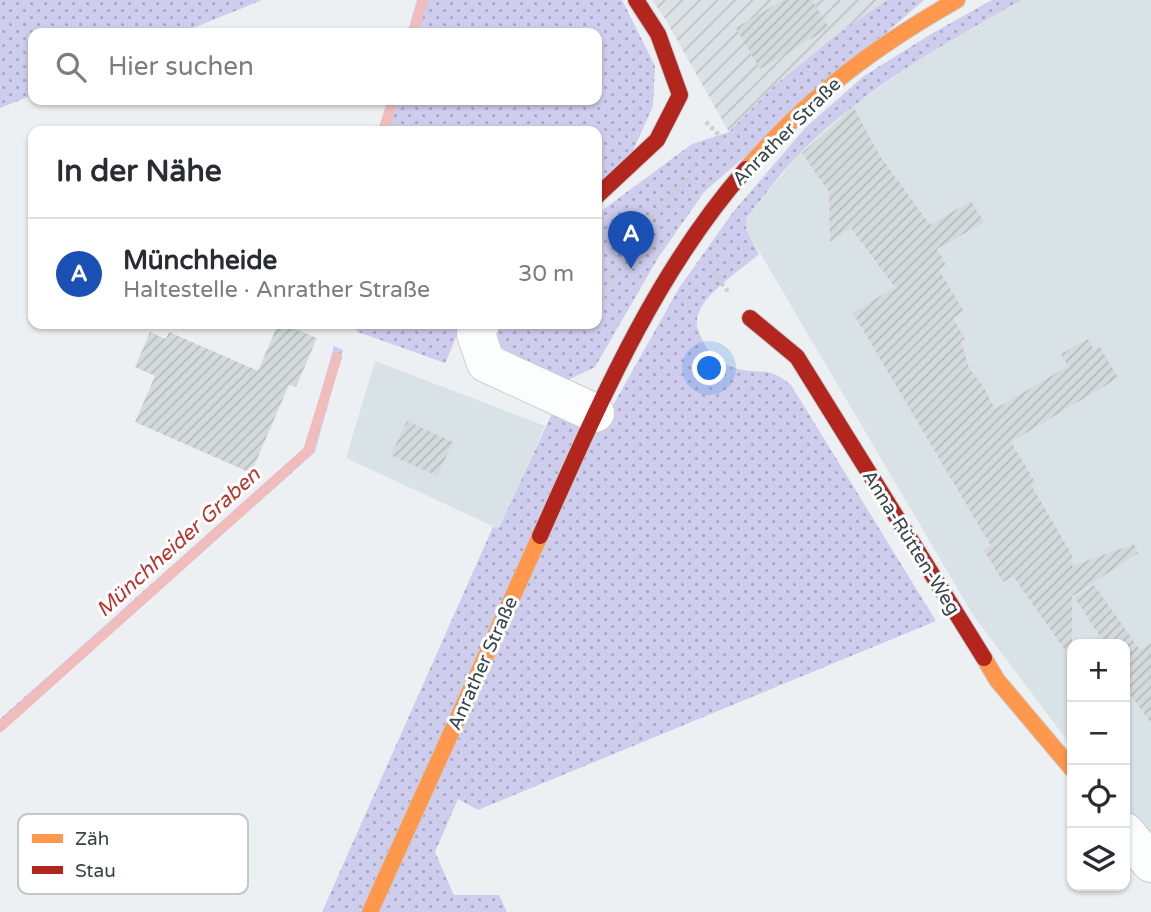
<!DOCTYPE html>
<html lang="de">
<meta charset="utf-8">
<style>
:root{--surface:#fff;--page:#f2f2f3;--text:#2b2b33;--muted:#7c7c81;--line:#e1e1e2;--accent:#d93025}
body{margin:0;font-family:"Varela Round",sans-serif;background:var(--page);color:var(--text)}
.controls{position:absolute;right:21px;bottom:21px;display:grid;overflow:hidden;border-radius:14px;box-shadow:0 2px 5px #0004}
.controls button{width:63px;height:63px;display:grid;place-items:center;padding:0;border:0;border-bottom:2px solid var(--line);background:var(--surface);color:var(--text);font:35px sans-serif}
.you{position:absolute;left:710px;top:369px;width:24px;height:24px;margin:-18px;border:5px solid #fff;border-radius:50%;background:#1a73e8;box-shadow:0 0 0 10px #1a73e833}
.badge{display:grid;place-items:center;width:46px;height:46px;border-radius:50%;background:var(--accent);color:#fff;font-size:23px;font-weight:700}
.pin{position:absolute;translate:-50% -58px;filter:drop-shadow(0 2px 4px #0008)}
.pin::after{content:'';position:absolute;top:37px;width:24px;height:21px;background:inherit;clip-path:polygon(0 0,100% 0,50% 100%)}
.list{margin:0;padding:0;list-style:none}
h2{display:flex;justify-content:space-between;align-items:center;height:91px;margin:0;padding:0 28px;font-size:30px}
h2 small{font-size:23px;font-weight:400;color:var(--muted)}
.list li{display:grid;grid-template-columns:46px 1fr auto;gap:21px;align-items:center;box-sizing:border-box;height:112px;padding:0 28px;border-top:2px solid var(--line)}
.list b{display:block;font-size:26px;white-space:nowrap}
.list p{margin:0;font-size:23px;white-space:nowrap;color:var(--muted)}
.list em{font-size:23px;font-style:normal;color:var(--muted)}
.icon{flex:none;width:38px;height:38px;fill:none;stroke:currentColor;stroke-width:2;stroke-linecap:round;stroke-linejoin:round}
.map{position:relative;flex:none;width:1151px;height:912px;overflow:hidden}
.search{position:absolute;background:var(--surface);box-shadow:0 2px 5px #0004;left:28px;top:28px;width:574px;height:77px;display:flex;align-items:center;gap:18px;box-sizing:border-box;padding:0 24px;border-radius:14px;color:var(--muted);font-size:26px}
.panel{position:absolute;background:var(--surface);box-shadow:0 2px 5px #0004;left:28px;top:126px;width:574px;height:203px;border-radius:14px}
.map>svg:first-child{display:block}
.residential{fill:#d9e2e6}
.industrial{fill:url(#industrial-furrows)}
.grass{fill:url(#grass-dots)}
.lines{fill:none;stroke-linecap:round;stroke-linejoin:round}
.stream{stroke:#f0bdbc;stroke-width:10}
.building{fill:url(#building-hatch)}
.street-casing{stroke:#c9ced0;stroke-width:40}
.slow-casing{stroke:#c6cfd4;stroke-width:18}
.jam-casing{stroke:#c6cfd4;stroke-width:18}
.path{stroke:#cad0d2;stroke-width:4.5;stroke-dasharray:3.5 3.5;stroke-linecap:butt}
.street{stroke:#fcfdfd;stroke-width:38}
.slow{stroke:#ff974d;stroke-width:16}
.jam{stroke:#b3261e;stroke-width:16}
.labels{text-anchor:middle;stroke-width:6;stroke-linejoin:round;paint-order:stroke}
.street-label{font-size:19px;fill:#374448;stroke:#fff}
.water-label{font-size:21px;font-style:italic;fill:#b7342e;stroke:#fff}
.key{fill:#fff;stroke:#c3c7c8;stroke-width:2}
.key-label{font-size:19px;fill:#374448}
</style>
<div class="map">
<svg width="1151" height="912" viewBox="0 0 1151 912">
<defs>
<pattern id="industrial-furrows" width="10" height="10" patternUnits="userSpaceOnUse" patternTransform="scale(1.75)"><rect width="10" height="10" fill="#dbe1e4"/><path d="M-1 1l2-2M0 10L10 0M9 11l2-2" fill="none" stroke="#bdc2c5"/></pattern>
<pattern id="grass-dots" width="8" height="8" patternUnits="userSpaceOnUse" patternTransform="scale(1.75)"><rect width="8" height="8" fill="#cecded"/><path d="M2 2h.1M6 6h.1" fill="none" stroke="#a8a8c2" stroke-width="1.8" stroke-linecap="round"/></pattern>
<pattern id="building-hatch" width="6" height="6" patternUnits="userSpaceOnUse" patternTransform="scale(1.75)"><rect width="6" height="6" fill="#d4d9db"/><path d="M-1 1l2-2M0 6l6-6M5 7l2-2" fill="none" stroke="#b7bbbd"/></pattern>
</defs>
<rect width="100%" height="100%" fill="#ecf0f2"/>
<g class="residential">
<polygon points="1022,0 1151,0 1151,839 1125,808 1125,644 1072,644 1072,747 973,615 746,229 747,217 800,153 853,106 937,47"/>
<polygon points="375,361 545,426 499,529 346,458"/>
</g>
<polygon class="industrial" points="652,0 887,0 836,35 773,87 729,132 664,17"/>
<g class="grass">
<polygon points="0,0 262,0 181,33 33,33 33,95 0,108"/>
<polygon points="417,0 622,0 655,66 653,106 632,153 597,184 597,131 378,131 388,100 597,100 597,33 407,33"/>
<path d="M 887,0 L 924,0 L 704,192 L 658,258 L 595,367 L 568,380 L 603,423 L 679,288 L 733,212 L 806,127 L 864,76 L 931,34 L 992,0 L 1022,0 C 943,43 866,88 802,151 C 782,171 765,195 747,217 L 746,229 L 759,254 C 742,269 698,297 697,320 C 696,327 700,335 703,341 C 708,354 722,364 735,368 C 760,376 766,364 791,385 L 936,621 L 478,810 L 458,799 L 435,852 L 454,895 L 499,895 L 507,912 L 322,912 L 493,527 L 499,528 L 567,381 L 509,359 L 498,341 L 497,324 L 597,324 L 597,214 L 692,144 L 729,132 L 773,87 L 836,35 Z"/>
<polygon points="352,324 462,324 445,363 358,332"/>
<polygon points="334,346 343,350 315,452 0,733 0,719 306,446"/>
</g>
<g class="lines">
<g class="stream">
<polyline points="413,33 423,0"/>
<polyline points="383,131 393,100"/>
<polyline points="0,727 308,451 337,357"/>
</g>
</g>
<g class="building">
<polygon points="783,0 812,0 829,28 760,69 736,28"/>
<polygon points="854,108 880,156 930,225 971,201 984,222 937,249 946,265 939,270 964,312 953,318 965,339 961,341 969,368 983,386 995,409 1068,366 1061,354 1088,339 1094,350 1100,347 1118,378 1011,442 1035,482 1031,485 1072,555 1072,566 1134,544 1138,553 1073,596 1072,594 1072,660 1013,576 1003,582 984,550 991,546 853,313 895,287 851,228 830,242 829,192 802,153"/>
<polygon points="278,324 284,324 317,338 296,387 289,385 251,473 135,422 155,376 135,367 150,332 166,339 169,332 258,371"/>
<polygon points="407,421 453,442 437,476 391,455"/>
<polygon points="1094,585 1140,650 1151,643 1151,723 1125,687 1125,644 1105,644 1075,598"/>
</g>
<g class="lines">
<g class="street-casing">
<g id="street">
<polyline points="480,324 476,334 486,363 595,413"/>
<polyline points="1125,832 1151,863"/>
</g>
</g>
<g class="slow-casing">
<g id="slow">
<path d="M 746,169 C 812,94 871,49 957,0"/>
<polyline points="984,658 997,680 1072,769"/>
<polyline points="370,912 540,536"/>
</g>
</g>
<g class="jam-casing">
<g id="jam">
<polyline points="597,196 657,140 680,95 658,34 636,0"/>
<polyline points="750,318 797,357 984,658"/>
<path d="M 540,536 C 597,409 653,275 746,169"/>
</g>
</g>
<g class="path">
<polyline points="706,122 724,140"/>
<polyline points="713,272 729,293"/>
<path d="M 597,321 C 604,298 610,276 623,255 C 639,226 667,201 690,177"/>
</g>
<use href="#street" class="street"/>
<use href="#slow" class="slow"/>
<use href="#jam" class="jam"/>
</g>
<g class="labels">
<g class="street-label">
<text transform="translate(786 131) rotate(-45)" y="7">Anrather Straße</text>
<text transform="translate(912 542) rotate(58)" y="7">Anna-Rütten-Weg</text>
<text transform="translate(482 663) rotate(-66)" y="7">Anrather Straße</text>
</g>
<g class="water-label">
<text transform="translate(178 542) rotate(-42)" y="7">Münchheider Graben</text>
</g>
</g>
<rect x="18" y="814" width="230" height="80" rx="10" class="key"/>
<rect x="32" y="834" width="31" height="9" fill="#ff974d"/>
<rect x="32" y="866" width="31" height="8" fill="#b3261e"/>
<g class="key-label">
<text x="75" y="845">Zäh</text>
<text x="75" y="877">Stau</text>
</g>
</svg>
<div class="controls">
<button>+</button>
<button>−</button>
<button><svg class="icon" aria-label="locate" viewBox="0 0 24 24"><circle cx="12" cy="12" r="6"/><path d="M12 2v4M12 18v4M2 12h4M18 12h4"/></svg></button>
<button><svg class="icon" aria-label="layers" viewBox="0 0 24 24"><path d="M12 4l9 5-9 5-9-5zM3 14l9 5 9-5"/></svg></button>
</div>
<div class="you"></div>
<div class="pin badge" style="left:631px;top:269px;background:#1a4fb4">A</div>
<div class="search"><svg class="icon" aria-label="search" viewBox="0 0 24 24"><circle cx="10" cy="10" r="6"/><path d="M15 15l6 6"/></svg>Hier suchen</div>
<section class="panel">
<h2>In der Nähe<small></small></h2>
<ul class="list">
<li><span class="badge" style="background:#1a4fb4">A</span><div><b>Münchheide</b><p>Haltestelle · Anrather Straße</p></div><em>30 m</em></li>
</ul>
</section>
</div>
